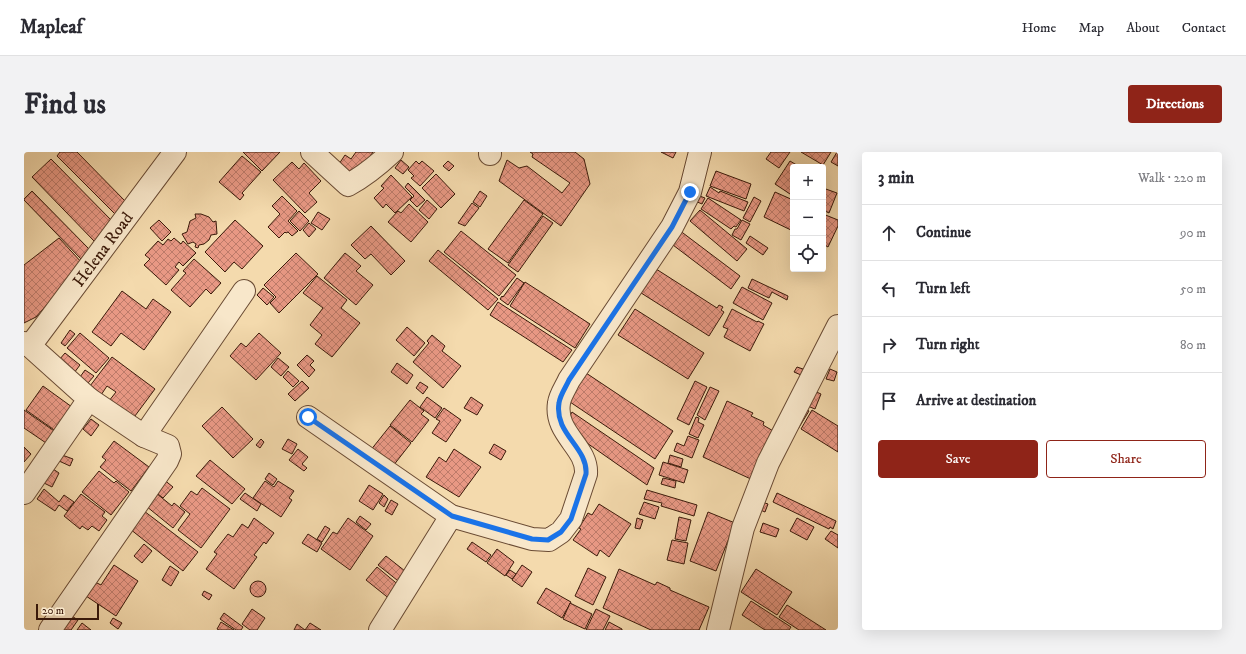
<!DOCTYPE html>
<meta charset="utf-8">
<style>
:root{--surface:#fff;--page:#f2f2f3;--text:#2b2b33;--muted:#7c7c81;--line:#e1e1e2;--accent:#8f2418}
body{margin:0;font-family:"IM FELL DW Pica",serif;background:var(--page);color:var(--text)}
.controls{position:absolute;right:12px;top:12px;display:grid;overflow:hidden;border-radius:4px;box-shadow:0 4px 16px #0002}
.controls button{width:36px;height:36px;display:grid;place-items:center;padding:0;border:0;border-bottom:1px solid var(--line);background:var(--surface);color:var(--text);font:20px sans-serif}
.scale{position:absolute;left:12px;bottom:10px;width:63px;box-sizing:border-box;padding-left:4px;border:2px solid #3b1a0a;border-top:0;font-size:11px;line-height:14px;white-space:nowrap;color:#3b1a0a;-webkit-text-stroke:3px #f8e7ca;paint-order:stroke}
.stop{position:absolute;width:12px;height:12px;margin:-9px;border:3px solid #1a73e8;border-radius:50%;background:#fff}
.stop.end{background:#1a73e8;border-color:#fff;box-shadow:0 1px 4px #0008}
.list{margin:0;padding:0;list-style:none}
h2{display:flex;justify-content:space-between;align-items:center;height:52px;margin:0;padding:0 16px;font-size:17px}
h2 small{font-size:13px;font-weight:400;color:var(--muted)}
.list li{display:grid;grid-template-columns:26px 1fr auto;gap:12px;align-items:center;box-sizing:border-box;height:56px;padding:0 16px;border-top:1px solid var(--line)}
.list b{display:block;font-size:15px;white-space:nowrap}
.list em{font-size:13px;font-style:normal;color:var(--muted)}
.actions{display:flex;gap:8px;padding:12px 16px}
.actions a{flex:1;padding:9px 0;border:1px solid var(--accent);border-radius:4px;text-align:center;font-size:14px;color:var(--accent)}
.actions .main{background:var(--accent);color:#fff}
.icon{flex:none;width:22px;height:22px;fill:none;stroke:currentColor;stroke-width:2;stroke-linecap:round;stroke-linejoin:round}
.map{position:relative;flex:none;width:814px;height:478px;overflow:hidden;border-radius:4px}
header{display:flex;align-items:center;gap:24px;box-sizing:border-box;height:56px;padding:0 20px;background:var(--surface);border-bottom:1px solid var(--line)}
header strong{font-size:19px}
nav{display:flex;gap:22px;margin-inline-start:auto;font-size:14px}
.intro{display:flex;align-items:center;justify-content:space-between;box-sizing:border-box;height:96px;padding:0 24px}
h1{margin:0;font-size:28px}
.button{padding:10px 18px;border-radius:4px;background:var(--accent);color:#fff;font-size:14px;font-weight:700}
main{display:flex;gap:24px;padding:0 24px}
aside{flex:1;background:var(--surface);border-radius:4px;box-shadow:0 4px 16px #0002}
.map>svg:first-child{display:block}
.building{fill:url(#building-cross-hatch);stroke:#3b1a0a}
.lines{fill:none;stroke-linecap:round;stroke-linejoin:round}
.minor-casing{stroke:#694a33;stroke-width:24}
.minor{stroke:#f8e7ca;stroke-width:22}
.route{stroke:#1a73e8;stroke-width:5}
.labels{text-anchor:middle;stroke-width:3;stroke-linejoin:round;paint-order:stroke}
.street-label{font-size:17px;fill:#3b1a0a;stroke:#f8e7ca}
</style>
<header>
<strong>Mapleaf</strong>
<nav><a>Home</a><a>Map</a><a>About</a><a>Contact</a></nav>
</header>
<div class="intro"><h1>Find us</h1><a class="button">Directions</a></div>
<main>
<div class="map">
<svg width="814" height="478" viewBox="0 0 814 478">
<defs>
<pattern id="building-cross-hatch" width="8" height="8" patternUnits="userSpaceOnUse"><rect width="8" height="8" fill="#e89884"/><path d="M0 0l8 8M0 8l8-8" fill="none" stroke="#bd7b6a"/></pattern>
</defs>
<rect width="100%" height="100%" fill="#f4daad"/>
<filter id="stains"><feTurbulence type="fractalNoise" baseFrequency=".005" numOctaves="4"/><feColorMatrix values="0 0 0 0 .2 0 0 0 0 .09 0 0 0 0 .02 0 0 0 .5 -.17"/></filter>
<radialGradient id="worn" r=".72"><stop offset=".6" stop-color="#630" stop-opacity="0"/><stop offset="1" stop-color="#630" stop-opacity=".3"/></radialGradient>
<g class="building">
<polygon points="36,0 53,0 103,51 92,63 33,4"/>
<polygon points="219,0 256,0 238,19"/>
<polygon points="332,0 349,0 331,27 313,15 321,3 327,7"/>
<polygon points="506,0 551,0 560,7 566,32 537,74 475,29 483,8 495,16 503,14 538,41 546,31 508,5 509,2"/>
<polygon points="637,0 652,0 649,6"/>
<polygon points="747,0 766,0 755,16 742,7"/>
<polygon points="777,0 807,0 799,13"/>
<polygon points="813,0 814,0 814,14 807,10"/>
<polygon points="218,4 237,20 218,41 220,43 216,48 195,30"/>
<polygon points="27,7 90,71 71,90 8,25"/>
<polygon points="377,8 385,15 379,22 371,16"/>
<polygon points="392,9 395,12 398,9 410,19 396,34 387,26 390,24 384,18"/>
<polygon points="424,9 430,14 425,19 419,14"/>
<polygon points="766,9 776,15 769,15 769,44 751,32"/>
<polygon points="268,10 275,17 280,11 297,29 285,41 293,50 281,61 249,28"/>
<polygon points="692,19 727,32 722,47 686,34"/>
<polygon points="412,22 431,42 417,56 398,36"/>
<polygon points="367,23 388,45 371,61 362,52 359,56 350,46 360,36 357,34"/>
<polygon points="384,31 401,48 393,55 386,48 390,44 381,35"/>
<polygon points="686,35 695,41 696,39 724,50 720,59 682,44"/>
<polygon points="799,36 813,41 805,61 799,58"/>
<polygon points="8,39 66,98 57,107 0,48 0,47"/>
<polygon points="456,39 463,44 456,55 449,50"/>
<polygon points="751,40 769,48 769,79 740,65"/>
<polygon points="673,43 681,46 678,52 671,49"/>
<polygon points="258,44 273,59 264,69 274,79 268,84 264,80 262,81 261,80 255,86 244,75 256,62 248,54"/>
<polygon points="730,45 737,49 726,70 719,66"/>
<polygon points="684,46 717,68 712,75 710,74 707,77 677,57"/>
<polygon points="403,48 413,57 405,67 395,58"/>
<polygon points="500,48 519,62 484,111 464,97"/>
<polygon points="448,51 455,56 441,74 434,71"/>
<polygon points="385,52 404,70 387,90 364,70 374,59 377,61"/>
<polygon points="676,58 723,97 713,109 666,69"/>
<polygon points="275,59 285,69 276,79 266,69"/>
<polygon points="294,60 306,67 298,78 287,71"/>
<polygon points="171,62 177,62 185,65 189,70 192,69 193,82 187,83 185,88 180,92 175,93 174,96 171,95 172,92 169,90 164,92 158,82 163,80 166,69 172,66"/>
<polygon points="799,62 814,68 814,74 804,95 799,92"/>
<polygon points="519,64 529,71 494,120 484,113"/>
<polygon points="135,68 147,80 138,89 126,76"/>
<polygon points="211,68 239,94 218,117 210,110 201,120 181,100"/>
<polygon points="718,68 726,72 717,88 708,83 711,77 713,77"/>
<polygon points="285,71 292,77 285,85 279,78"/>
<polygon points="347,74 381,109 367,123 347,102 341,107 327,93"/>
<polygon points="655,78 716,124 707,137 645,90"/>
<polygon points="437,79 492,123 475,144 420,100"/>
<polygon points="726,84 744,96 739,103 722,91"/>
<polygon points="35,86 59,112 12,165 0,171 0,113"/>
<polygon points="150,86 157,92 159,89 172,101 159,114 155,110 151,115 155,118 142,133 120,113 126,107 121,103 134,89 139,93 144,87 147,89"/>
<polygon points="414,98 474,147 464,158 405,109"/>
<polygon points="272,101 294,122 255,161 246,151 252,145 240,133"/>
<polygon points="321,101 337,114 332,119 349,133 332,153 300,126"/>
<polygon points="170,107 197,131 187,142 182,137 166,155 147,138 162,121 159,119"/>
<polygon points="629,115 693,156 695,153 699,155 697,158 700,160 685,184 614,139"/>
<polygon points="293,124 323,148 317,156 336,171 308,205 291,192 298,183 286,173 299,156 279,141"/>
<polygon points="493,126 500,131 484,153 476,147 478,144 479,145"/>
<polygon points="728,127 764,144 763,148 748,140 745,146 724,136"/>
<polygon points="501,130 566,172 551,196 486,154"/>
<polygon points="718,135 748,151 739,168 709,151"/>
<polygon points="239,136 250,145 243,153 233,143"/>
<polygon points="98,139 122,157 129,147 147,160 120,198 97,181 87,194 68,180"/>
<polygon points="474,150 548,198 539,210 466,163"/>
<polygon points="611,157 680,201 664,227 594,183"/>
<polygon points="708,157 733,170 734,169 740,172 726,199 700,185 704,177 699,175"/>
<polygon points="383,175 401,191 390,204 372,188"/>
<polygon points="46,178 51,182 41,194 37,191"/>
<polygon points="56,181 85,206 72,221 43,196"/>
<polygon points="235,181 257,201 232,228 206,204 217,191 222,195"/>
<polygon points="408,183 421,194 418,199 437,214 419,236 389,210 405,191 403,189"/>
<polygon points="41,201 56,213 50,221 35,208"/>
<polygon points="283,203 290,209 286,213 291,218 285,225 273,213"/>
<polygon points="88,205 131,237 105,272 81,254 92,240 83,234 77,243 66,234"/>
<polygon points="254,206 265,215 257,224 247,215"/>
<polygon points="373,211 389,223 383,232 367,220"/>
<polygon points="773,215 779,217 777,223 770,220"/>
<polygon points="806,217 813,220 810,229 802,227"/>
<polygon points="61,218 70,224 64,231 56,225"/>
<polygon points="264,219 275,229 269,235 259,225"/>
<polygon points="559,219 649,279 631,307 546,250"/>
<polygon points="278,229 285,236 271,249 264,242"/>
<polygon points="671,229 683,235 665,273 653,267"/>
<polygon points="396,230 404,235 399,242 392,236"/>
<polygon points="19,234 48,255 33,280 2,258"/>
<polygon points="686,235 695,239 681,268 673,263"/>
<polygon points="788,238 797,242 791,257 781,253"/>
<polygon points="403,245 418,256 411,266 396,255"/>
<polygon points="447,245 459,253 453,263 440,256"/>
<polygon points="386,248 400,259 397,262 405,268 388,290 366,273"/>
<polygon points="703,249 729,261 727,264 740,270 739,273 751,280 729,328 679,305"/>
<polygon points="198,255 229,287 209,306 178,274"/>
<polygon points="779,255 785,259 774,277 767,273"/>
<polygon points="420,256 437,268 422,290 408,281 416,269 412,267"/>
<polygon points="0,258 33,281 25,293 0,276"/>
<polygon points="788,258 814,274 814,300 777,277"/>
<polygon points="548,260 630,316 623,333 540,275"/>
<polygon points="672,265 675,266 674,270 680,273 674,286 665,282"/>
<polygon points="67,267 75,273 67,284 59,277"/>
<polygon points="366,274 387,291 369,314 346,299"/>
<polygon points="664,284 675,288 668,306 650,299 653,291 660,294"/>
<polygon points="237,287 240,290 236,296 232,293"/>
<polygon points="264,287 273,292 268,302 258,297"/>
<polygon points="90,289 125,315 107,339 76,315 82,308 78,305"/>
<polygon points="470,292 482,299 477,308 465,301"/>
<polygon points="0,295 7,302 0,310"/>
<polygon points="274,297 284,305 278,312 283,316 280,319 265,308"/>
<polygon points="430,297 457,315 435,345 402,325 415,305 422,310"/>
<polygon points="38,303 49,307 46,314 35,309"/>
<polygon points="646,303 659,307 657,315 644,311"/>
<polygon points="186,308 221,337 208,352 172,324"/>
<polygon points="639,310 664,318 660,331 635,323"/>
<polygon points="29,317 35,321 28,335 20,331"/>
<polygon points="75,319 90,331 92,329 105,340 87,363 58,340"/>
<polygon points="245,321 253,327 249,333 241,327"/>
<polygon points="639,326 652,329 651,336 637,332"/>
<polygon points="139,327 149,335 139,346 129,338"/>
<polygon points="241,329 250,335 254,329 270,339 265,346 268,348 257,365 229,346"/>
<polygon points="345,333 359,342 349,358 335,349"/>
<polygon points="178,336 206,357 177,396 154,378 166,362 156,354 167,339 173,343"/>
<polygon points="20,337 35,350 40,343 50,350 43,359 35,353 31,359 13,347"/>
<polygon points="623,338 673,353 670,364 637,354 638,351 620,347"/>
<polygon points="132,341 148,354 150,351 161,360 149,376 122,354"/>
<polygon points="221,341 237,352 233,359 216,347"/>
<polygon points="753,341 812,369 809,377 806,375 805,377 749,350"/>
<polygon points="57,342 81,360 78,364 83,368 75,379 68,374 64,378 58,374 56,377 40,364"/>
<polygon points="360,343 364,347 360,355 355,351"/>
<polygon points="367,348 374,352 368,363 361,359"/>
<polygon points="735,349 744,352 741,360 732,356"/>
<polygon points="620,350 635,355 631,367 615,362"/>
<polygon points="575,352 607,372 585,405 576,398 573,404 549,388 557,377 555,376 564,361 568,363"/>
<polygon points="120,359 174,400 159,419 106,377"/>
<polygon points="684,360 711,371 692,419 666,409"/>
<polygon points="336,364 347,372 342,378 332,370"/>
<polygon points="655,365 667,368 662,389 651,387"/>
<polygon points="230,366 250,381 242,392 240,390 230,403 233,405 210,437 182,417 193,402 190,400 204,382 209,385 218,372 224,376"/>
<polygon points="324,366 349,384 326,418 297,397 309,380 313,382"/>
<polygon points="613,366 619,368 616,377 611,376"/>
<polygon points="773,366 790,375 783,388 766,379"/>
<polygon points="739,371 755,377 752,385 736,380"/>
<polygon points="301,374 306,377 298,390 293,387"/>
<polygon points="807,379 814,383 814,396 801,387"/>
<polygon points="284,382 298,391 293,400 278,391"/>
<polygon points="648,388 664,391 660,412 643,408"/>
<polygon points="448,390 467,403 462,410 443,397"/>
<polygon points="120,392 128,399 118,411 110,404"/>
<polygon points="473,397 490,410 481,424 463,411"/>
<polygon points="362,404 386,423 378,432 354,413"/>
<polygon points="90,413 114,429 92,464 62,444 71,430 77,433"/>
<polygon points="498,413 508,420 498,435 488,428"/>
<polygon points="146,414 155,420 147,434 138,428"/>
<polygon points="353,415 377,435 367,448 342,428"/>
<polygon points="564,416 582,425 569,453 551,444"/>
<polygon points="595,417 631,433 633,430 646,436 646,438 685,455 675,478 627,478 579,456"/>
<polygon points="732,417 768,440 753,463 717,440"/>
<polygon points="486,418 492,422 488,427 482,423"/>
<circle cx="234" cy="437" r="8"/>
<polygon points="522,436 547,450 538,466 513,451"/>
<polygon points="180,439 188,443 185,448 178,443"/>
<polygon points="727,449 767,475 765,478 741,478 718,463"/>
<polygon points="546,451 568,462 561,477 539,467"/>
<polygon points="763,453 802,478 775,478 755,465"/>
<polygon points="228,457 241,466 233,478 226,478 218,472"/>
<polygon points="572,457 586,464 579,478 562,478"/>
<polygon points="43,461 54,468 47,478 40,478 35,474"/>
<polygon points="200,461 219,475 217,478 212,478 196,467"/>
<polygon points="89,466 98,471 94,477 86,471"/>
<polygon points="197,470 210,478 195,478 193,477"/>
<polygon points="585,470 598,477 598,478 581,478"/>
<polygon points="58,471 67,478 53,478"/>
<polygon points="286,471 297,478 281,478"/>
<polygon points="273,472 281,478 270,478"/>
</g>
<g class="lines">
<g class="minor-casing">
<g id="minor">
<path d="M 288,0 L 324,33 C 341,24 354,13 368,0"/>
<polyline points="466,2 466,0"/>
<polyline points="0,191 6,194 65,247 0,341"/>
<path id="s1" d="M 6,194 L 151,0"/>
<path d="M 284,265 L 427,364 L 508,387 L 525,388 L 537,380 L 547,367 L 562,322 C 564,295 530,282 535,251 C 536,243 542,235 545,228 L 648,75 L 666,40 L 676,0"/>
<polyline points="120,284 220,139"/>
<polyline points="26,478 143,309 146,302 144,294 120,284 65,247"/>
<polyline points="356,478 427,364"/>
<polyline points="694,478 719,376 744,311 814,174"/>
</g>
</g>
<use href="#minor" class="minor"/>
</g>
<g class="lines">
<path class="route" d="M 284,265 L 428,364 L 508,387 L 524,388 L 537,380 L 547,367 L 562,322 C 564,295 530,282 535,251 C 536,243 542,235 545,228 L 648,75 L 666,40"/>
</g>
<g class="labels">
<g class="street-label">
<text dy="6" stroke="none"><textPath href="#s1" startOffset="121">Helena Road</textPath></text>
</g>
</g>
<rect width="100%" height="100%" filter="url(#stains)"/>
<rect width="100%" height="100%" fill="url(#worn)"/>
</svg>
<div class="controls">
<button>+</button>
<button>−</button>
<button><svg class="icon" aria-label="locate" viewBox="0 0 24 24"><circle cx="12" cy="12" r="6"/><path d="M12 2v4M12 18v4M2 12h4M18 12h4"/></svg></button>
</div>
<div class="scale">20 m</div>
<div class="stop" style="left:284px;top:265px"></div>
<div class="stop end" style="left:666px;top:40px"></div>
</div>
<aside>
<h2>3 min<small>Walk · 220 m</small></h2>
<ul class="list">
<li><svg class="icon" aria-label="ahead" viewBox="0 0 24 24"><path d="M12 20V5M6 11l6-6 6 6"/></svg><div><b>Continue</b></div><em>90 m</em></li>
<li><svg class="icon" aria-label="left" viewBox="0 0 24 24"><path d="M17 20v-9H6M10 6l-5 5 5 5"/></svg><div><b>Turn left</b></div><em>50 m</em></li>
<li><svg class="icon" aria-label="right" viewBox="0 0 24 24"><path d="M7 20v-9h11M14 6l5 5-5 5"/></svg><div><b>Turn right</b></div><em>80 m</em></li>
<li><svg class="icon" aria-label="arrive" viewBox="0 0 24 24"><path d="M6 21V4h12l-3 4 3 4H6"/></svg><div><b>Arrive at destination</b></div></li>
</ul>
<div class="actions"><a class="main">Save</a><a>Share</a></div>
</aside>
</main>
